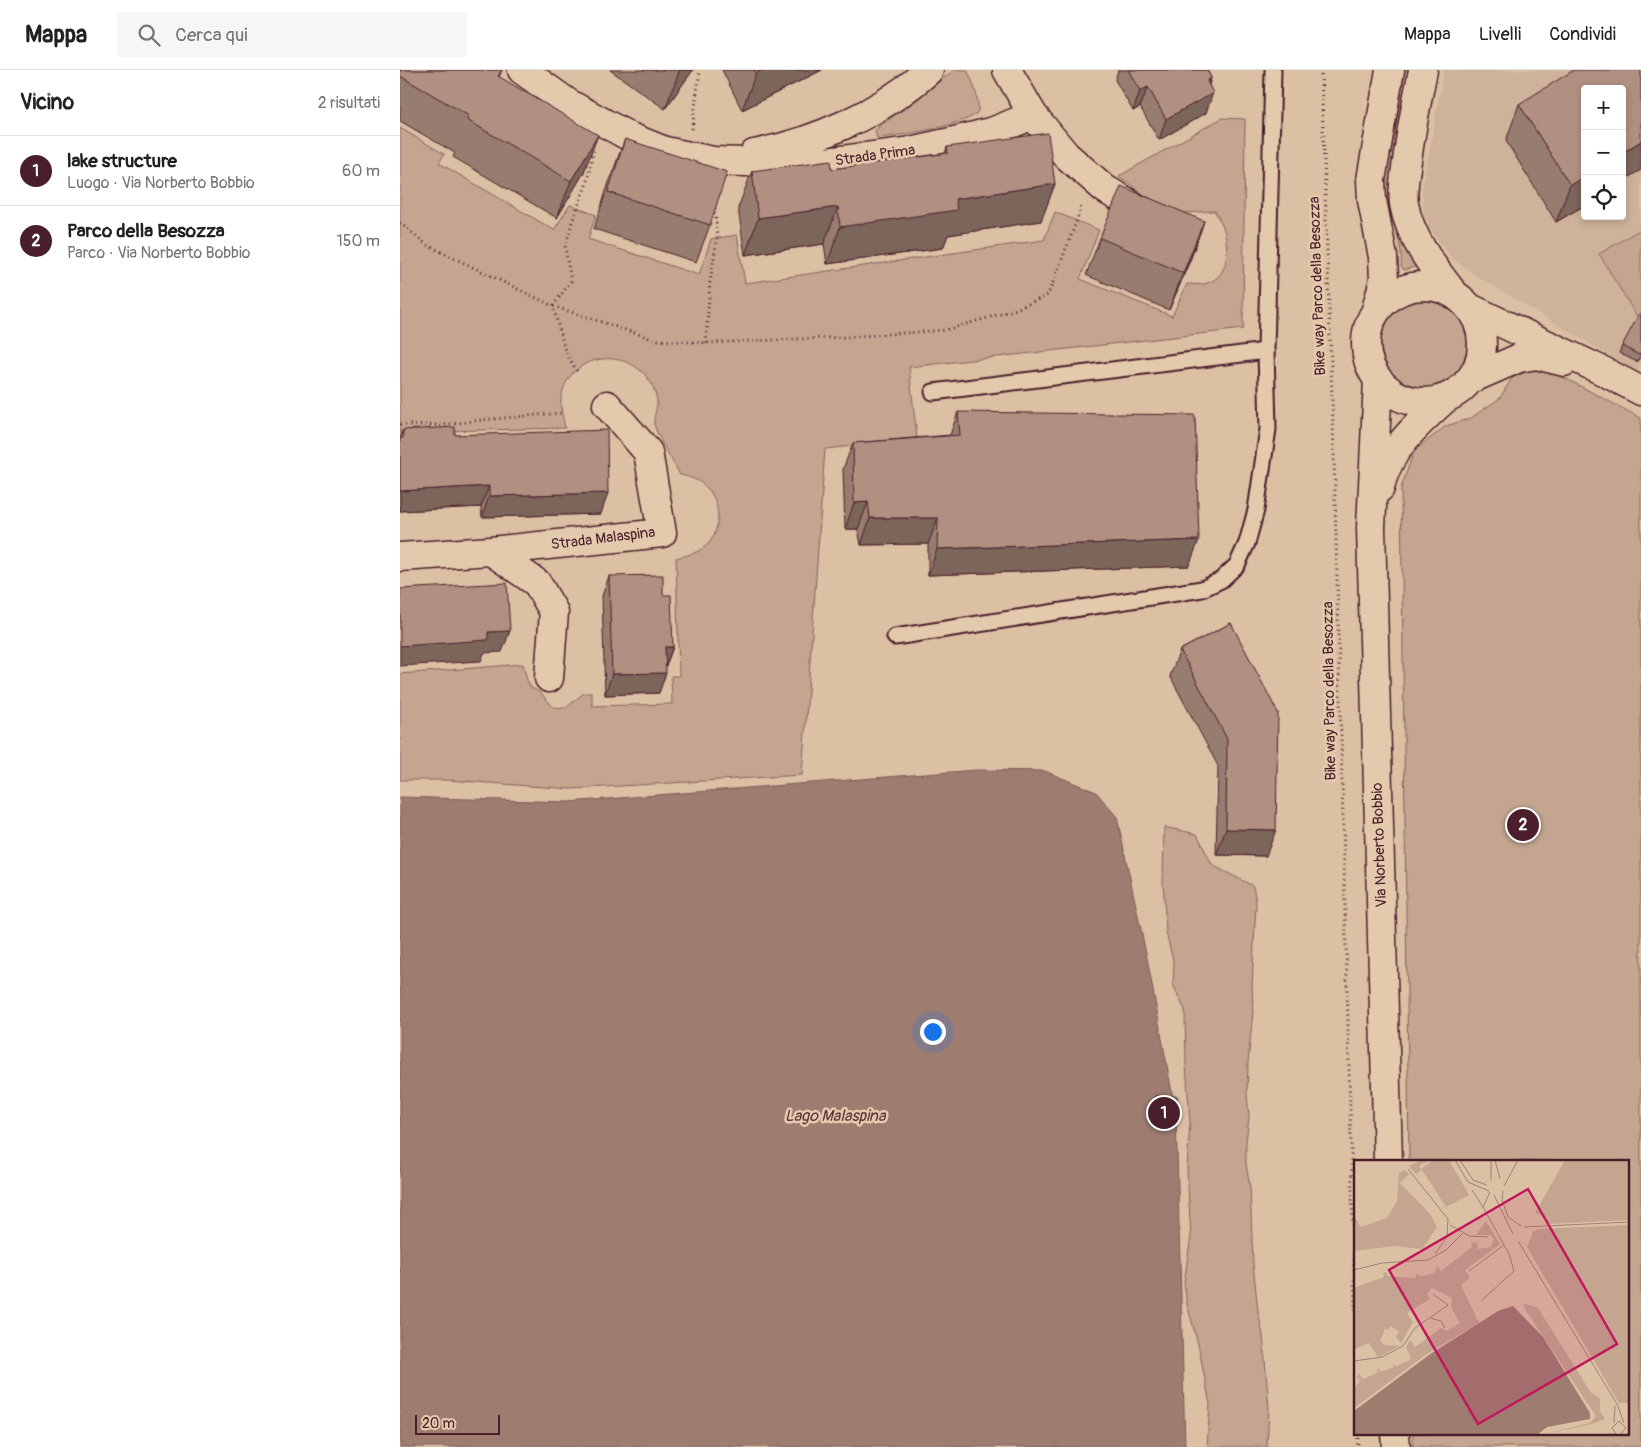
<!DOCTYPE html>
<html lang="it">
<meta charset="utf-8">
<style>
:root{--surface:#fff;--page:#f6f6f6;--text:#202124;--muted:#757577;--line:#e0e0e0;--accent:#4a1f2b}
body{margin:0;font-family:Pangolin,sans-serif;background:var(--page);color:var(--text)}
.controls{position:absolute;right:15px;top:15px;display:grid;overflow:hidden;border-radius:5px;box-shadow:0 2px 8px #0003}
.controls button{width:45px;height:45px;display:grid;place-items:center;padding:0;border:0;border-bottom:1px solid var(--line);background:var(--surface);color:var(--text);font:25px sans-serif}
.scale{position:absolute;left:15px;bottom:12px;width:85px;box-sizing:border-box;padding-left:5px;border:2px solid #4a1f2b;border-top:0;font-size:14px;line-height:18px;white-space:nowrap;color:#4a1f2b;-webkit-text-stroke:4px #e4caac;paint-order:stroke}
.you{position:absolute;left:532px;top:961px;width:18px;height:18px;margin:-12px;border:4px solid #fff;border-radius:50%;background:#1a73e8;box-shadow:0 0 0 8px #1a73e833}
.badge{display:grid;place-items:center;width:32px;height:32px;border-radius:50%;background:var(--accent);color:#fff;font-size:16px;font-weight:700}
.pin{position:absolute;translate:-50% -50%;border:2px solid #fff;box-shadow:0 1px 5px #0006}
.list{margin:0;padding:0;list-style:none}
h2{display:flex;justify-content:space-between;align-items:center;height:65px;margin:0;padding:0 20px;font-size:21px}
h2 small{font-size:16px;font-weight:400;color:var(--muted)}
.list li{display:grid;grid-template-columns:32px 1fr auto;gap:15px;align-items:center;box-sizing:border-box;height:70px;padding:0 20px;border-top:1px solid var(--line)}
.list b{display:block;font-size:19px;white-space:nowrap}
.list p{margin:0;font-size:16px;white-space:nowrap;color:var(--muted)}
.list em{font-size:16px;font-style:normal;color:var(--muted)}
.icon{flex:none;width:28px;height:28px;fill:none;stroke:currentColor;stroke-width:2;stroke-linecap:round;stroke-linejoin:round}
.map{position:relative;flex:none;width:1241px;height:1377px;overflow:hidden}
header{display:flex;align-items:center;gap:30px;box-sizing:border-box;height:70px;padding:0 25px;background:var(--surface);border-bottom:1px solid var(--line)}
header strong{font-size:24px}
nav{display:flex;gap:28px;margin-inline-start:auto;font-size:18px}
.search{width:350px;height:45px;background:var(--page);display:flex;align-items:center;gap:12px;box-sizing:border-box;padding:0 18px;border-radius:5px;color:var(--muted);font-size:19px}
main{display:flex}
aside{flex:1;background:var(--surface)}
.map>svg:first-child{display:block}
.built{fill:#ceb29a;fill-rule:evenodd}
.green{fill:#c3a590;stroke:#86625e}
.water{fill:#9e7c70;stroke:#7c5754}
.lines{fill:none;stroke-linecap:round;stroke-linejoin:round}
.service-casing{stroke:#4a1f2b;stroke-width:19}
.minor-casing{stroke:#4a1f2b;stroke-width:31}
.tertiary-casing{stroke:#4a1f2b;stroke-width:31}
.path{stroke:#4a1f2b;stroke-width:3;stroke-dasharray:1 4;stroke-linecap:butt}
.service{stroke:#e4caac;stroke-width:15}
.minor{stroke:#e4caac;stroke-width:28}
.tertiary{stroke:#e4caac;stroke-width:28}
.wall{fill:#977c6f;stroke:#4a1f2b}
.shaded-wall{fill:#7b655a;stroke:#4a1f2b}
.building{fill:#b09081;stroke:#4a1f2b}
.labels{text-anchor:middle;stroke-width:5;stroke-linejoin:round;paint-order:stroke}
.street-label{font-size:15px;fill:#4a1f2b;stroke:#e4caac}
.water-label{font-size:16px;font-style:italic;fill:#5b3239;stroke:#e4caac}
.inset-road{fill:none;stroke:#a18074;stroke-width:1}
.view{fill:#c2185b;fill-opacity:0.15;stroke:#c2185b;stroke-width:2.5}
.inset-edge{fill:none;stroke:#4a1f2b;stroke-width:2.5}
</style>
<header>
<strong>Mappa</strong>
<div class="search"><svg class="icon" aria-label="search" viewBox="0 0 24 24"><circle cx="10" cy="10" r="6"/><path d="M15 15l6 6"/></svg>Cerca qui</div>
<nav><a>Mappa</a><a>Livelli</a><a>Condividi</a></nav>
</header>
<main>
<aside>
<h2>Vicino<small>2 risultati</small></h2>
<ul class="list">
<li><span class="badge">1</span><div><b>lake structure</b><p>Luogo · Via Norberto Bobbio</p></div><em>60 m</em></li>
<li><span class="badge">2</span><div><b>Parco della Besozza</b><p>Parco · Via Norberto Bobbio</p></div><em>150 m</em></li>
</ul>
</aside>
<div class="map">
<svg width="1241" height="1377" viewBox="0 0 1241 1377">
<rect width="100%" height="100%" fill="#dbc0a4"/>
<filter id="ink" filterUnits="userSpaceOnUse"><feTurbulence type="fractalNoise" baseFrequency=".02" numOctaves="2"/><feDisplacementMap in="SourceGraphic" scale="10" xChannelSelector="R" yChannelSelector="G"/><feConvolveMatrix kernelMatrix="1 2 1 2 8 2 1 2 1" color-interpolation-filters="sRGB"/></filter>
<g filter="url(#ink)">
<path class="built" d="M 1044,0 L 1241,0 L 1241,159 L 1199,184 L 1236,245 L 1241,248 L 1241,295 L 1237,302 L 1073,204 L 1049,185 L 1035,166 L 1024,146 L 1022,120 ZM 1185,19 L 1222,19 L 1222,146 L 1185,146 Z"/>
<g class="green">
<path d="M 554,0 L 567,0 C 572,9 580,31 578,41 C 574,54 492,67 477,68 L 475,61 L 478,57 L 513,33 Z"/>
<path d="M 1004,0 L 1012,0 L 994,96 L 1021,195 L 1004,200 L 1001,197 C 1004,170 987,145 985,118 C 984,102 988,84 991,68 C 996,46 1000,23 1004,0 Z"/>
<path d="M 822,48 L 845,49 L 843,259 L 509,297 L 517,369 L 425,379 L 402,705 L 171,719 L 48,710 L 0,710 L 0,604 L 123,594 L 127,610 L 131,618 L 140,622 L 153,637 L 166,638 L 184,623 L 192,623 L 192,636 L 272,634 L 271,606 L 279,606 L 276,488 C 283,486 291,485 298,481 C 321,471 324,435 307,418 C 300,410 290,407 280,405 C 272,389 261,374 255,357 C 252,351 256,342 257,335 C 258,328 253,315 249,310 C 227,277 171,283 162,324 C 159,336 163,347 165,358 L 0,362 L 0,58 L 44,84 L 39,93 L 154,160 L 170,135 L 196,145 L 188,169 L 299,205 L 311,169 L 337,165 L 345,213 L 644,170 L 655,142 L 699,160 L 680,209 L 772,246 L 787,214 C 792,214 798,215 803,214 C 828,210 829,183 825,163 C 823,155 818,148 815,141 C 805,141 794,143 784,143 C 762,142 736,118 719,106 Z"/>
<polygon points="1241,159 1241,248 1236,245 1199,184"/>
<circle cx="1024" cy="274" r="43"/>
<polygon points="1132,299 1159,305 1241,348 1241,1377 1013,1377 1013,1363 1227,1363 1227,1091 1009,1091 1001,418 1014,381 1046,356 1071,348 1100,328 1112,308"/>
<polygon points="764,757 797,764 812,795 853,816 856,832 852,916 853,941 848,992 847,1024 849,1047 846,1072 846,1094 850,1118 853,1193 858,1242 863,1265 869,1339 867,1377 807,1377 810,1334 798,1274 787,1234 784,1213 791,1166 787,1100 790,1053 786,995 785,940 773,915 774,894 766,862 763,811"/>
</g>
<polygon class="water" points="576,700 645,701 696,722 717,747 747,888 776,1044 785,1377 0,1377 0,727 168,732"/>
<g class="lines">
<g class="service-casing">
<g id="service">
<polyline points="533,322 866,281"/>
<polyline points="495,567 802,519 821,510 837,495 847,473 856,440 868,359 866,281 873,0"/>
</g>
</g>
<g class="minor-casing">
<g id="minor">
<polyline points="122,0 168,33 230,67 265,81 313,91 410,94 458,88 510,81 546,73 594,61 633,45"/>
<polyline points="607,0 633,45 666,85 705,119 748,145"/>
<path d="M 354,84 C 416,72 481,43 529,0"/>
<polyline points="1070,238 1205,302 1241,321"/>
<polyline points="1071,309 1119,288 1136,285 1164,292"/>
<polyline points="91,481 137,513 154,542 149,608"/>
<polyline points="0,487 91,481 262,463 248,382 207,335"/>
</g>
</g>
<g class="tertiary-casing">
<g id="tertiary">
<path d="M 1023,0 C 1017,30 1011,61 1007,91 C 1005,105 1002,120 1004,134 C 1010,168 1033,197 1054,224"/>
<circle cx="1024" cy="274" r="58"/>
<polyline points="976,240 984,210 983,187 972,130 971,110 990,0"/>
<polyline points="978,310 971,458 988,1091"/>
<path d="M 980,418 C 988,379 1018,354 1046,328"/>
<polyline points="995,1363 996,1377"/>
</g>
</g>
<g class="path">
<polyline points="921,0 934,385 955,1241"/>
<polyline points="292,59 300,0"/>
<polyline points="0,153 27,175 153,236 256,270 306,273 447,267 546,260 614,240 648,225 676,153 681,135"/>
<polyline points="306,273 310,212 317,169 315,135"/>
<polyline points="177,301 165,281 153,236 171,211 165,178 172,152 186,115 194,79"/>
<polyline points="0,355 43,355 81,350 161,343"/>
<polyline points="958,1363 958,1377"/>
</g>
<use href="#service" class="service"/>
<use href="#minor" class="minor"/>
<use href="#tertiary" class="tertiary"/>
</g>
<g class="wall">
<polygon points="0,0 102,0 99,7 184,102 157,148 53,87 55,83 0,51"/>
<polygon points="210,0 293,0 265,39"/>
<polygon points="322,0 422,0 342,40"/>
<polygon points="718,0 807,0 811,8 809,15 806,43 759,70 740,37 733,41 715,10"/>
<polygon points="1185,19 1185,135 1156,152 1106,71 1119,34"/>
<polygon points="225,69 310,155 296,192 194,159 211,106"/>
<polygon points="547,77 655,114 641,151 548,165 543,178 427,194 424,174 345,185 338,138 352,101 432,99 545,83"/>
<polygon points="804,151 791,188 769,240 686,205 700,168"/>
<polygon points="1241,245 1241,285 1237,292 1219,283 1222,276"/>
<polygon points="558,342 789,496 528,505 528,474 461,475 458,459 445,459 443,399 453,373 550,365"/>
<polygon points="3,360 55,365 201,444 82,447 81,437 0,441 0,367"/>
<polygon points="209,506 263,525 273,577 266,596 259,623 205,625 202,526"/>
<polygon points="831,553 866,786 816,785 818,696 770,606 780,580"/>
<polygon points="755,1026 779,1046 776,1053 754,1053 753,1033"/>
</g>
<g class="shaded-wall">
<polygon points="280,0 293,0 265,39 279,2"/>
<polygon points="362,0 422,0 342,40 356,3"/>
<polygon points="811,8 804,28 813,23 806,43 759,70 766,49 807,11"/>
<polygon points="748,17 740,37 733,41 740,21"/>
<polygon points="198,65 184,102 157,148 171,111"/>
<polygon points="1241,71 1241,100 1222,111 1222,83"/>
<polygon points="1185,106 1185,135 1156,152 1170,115"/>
<polygon points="655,114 641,151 548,165 543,178 427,194 440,157 555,129"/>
<polygon points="438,137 424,174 345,185 358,148"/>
<polygon points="804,151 791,188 769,240 783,203"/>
<polygon points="89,416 81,437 0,441 0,421"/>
<polygon points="208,423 201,444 82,447 89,426"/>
<polygon points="468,432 458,459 445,459 454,433"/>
<polygon points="470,448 538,448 528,474 461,475"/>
<polygon points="799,470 789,496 528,505 537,479"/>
<polygon points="110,561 102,582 84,583 81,591 0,596 0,576 88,562"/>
<polygon points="265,577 273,577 265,597"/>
<polygon points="266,603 259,623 205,625 212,604"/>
<polygon points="826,759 876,760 866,786 816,785"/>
<polygon points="756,1046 779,1046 776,1053 754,1053"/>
</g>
<g class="building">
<polygon points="0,0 102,0 98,6 198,65 171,111 67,50 69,46 0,6"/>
<polygon points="354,0 362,0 356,3"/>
<polygon points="728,0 807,0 811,8 807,11 813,23 766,49 748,17 740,21"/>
<polygon points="1174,0 1241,0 1241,71 1222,83 1222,19 1185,19 1185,106 1170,115 1119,34"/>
<polygon points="648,63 655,114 555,129 557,140 440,157 438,137 358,148 352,101 431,90 432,99 548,83 547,77"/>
<polygon points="225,69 327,102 310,155 208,122"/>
<polygon points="721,116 804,151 783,203 700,168"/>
<polygon points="1239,244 1241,245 1241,283 1239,285 1222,276"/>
<polygon points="558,342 795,345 799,470 537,479 538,448 470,448 468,432 454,433 453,373 560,365"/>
<polygon points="55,357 55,365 207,360 208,423 89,426 89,416 0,421 0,368 3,368 3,360"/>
<polygon points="263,505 263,525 271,525 273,577 265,577 266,603 212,604 209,506"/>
<polygon points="107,513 110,561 88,562 88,570 0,576 0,519"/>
<polygon points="831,553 878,643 876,760 826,759 827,669 780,580"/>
<polygon points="755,1026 777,1026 779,1046 756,1046"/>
</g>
</g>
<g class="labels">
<g class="street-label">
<text transform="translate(475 85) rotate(-8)" y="5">Strada Prima</text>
<text transform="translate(917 216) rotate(-92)" y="5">Bike way Parco della Besozza</text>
<text transform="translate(203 468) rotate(-7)" y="5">Strada Malaspina</text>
<text transform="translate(929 621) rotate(-91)" y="5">Bike way Parco della Besozza</text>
<text transform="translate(979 775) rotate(-92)" y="5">Via Norberto Bobbio</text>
</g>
<g class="water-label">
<text x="435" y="1051">Lago Malaspina</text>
</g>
</g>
<g transform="translate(954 1090)">
<rect width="275" height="275" fill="#dbc0a4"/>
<path d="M 67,0 L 76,0 L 65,6 L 67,9 L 79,0 L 95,0 L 115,35 L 92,47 L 68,10 L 62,14 L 55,6 ZM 211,0 L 275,0 L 275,60 L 193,64 L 192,57 L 181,53 ZM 50,10 L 55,14 L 46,23 L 76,54 L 83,67 L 68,89 L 40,86 L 0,91 L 0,55 L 7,67 L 33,58 L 43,41 L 45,13 ZM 132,61 L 146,84 L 111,110 L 116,118 L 107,125 L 125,163 L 74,193 L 0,248 L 0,229 L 6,221 L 2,217 L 5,214 L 9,219 L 23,213 L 24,207 L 26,212 L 40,207 L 39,204 L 43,206 L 57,199 L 52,187 L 56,180 L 61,187 L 87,168 L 93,171 L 106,163 L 97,147 L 98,138 L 78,128 L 73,134 L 76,139 L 53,153 L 59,162 L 47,183 L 42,177 L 45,172 L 37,166 L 34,170 L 31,169 L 26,181 L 31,185 L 46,186 L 24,197 L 15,183 L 0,189 L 0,128 L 30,117 L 29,113 L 33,112 L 33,116 L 62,118 L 62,114 L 67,116 L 81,113 L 83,106 L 87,111 L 118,87 L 117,83 L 123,82 L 124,89 L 137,87 L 140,79 L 137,75 L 122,75 ZM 275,65 L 275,243 L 265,243 L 173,87 L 179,72 L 184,69 ZM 173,144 L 184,148 L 236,231 L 246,239 L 246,251 L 251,259 L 238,264 L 186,275 L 236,263 L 242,256 L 172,151 L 169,145 Z" fill="#c3a590"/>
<path d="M 159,146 L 189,177 L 236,253 L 236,259 L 193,267 L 183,275 L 0,275 L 0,251 L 75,195 L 144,151 Z" fill="#9e7c70"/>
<path class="inset-road" d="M 101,0 L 114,22 L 135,31M 106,0 L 119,20 L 133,25M 141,0 L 146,19M 54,9 L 94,59 L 93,77 L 81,94M 137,20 L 137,0M 150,26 L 164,0M 118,30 L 129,47M 149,31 L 148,40 L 154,57 L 167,66M 140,35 L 159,74M 96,65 L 115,76 L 134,77M 170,67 L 275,62M 164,81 L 263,244 L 270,263M 0,110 L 28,103 L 74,100 L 92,90 L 108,74M 115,111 L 150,85M 127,141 L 160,111 L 155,94 L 129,47 L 136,32M 76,158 L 87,161 L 91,168M 0,201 L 28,197 L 49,186 L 61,168 L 94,145 L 79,134M 260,263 L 261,246M 240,275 L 261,274M 263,275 L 258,268 L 265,261 L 272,268 L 266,275"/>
<path class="view" d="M 174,29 L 263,184 L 124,264 L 35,110 Z"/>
<rect width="275" height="275" class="inset-edge"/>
</g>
</svg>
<div class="controls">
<button>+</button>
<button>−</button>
<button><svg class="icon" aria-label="locate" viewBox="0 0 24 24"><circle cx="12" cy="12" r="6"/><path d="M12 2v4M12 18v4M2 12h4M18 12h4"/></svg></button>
</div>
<div class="scale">20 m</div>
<div class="you"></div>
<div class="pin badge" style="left:764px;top:1043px">1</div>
<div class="pin badge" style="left:1123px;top:755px">2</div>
</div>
</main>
